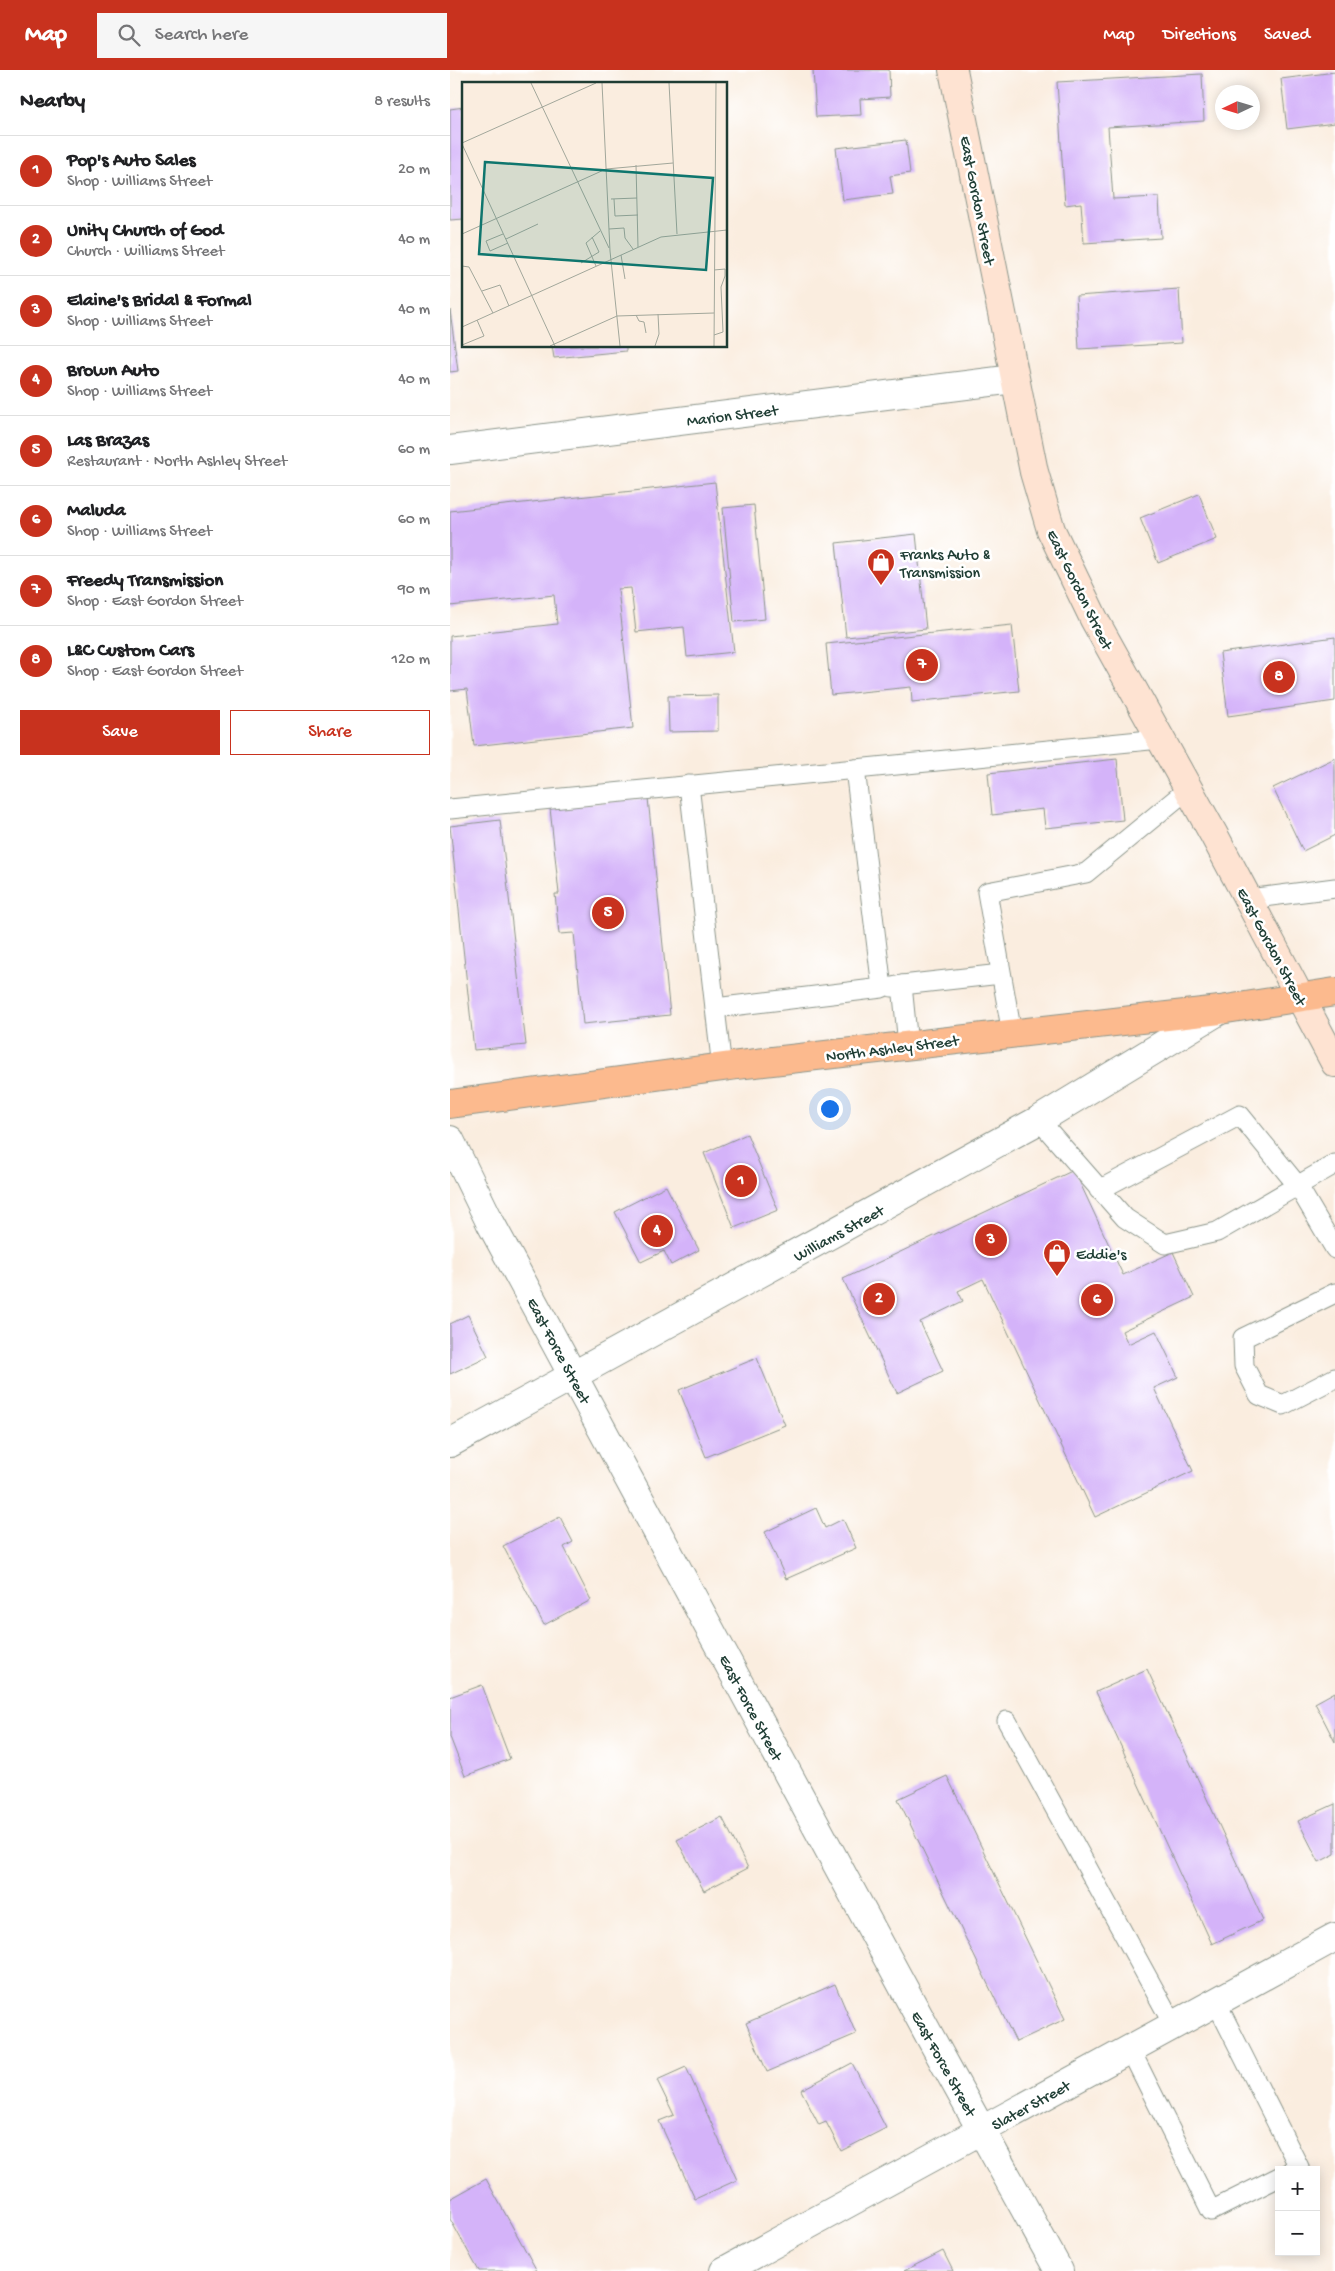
<!DOCTYPE html>
<meta charset="utf-8">
<style>
:root{--surface:#fff;--page:#f6f6f6;--text:#202124;--muted:#757577;--line:#e0e0e0;--accent:#c8321e}
body{margin:0;font-family:"Gochi Hand",sans-serif;background:var(--page);color:var(--text)}
.controls{position:absolute;right:15px;bottom:15px;display:grid;overflow:hidden;border-radius:0px;box-shadow:0 2px 12px #0003}
.controls button{width:45px;height:45px;display:grid;place-items:center;padding:0;border:0;border-bottom:1px solid var(--line);background:var(--surface);color:var(--text);font:25px sans-serif}
.compass{position:absolute;left:765px;top:15px;width:45px;height:45px;border-radius:50%;background:var(--surface);box-shadow:0 2px 12px #0003;rotate:266deg}
.you{position:absolute;left:379px;top:1038px;width:18px;height:18px;margin:-12px;border:4px solid #fff;border-radius:50%;background:#1a73e8;box-shadow:0 0 0 8px #1a73e833}
.badge{display:grid;place-items:center;width:32px;height:32px;border-radius:50%;background:var(--accent);color:#fff;font-size:16px;font-weight:700}
.pin{position:absolute;translate:-50% -50%;border:2px solid #fff;box-shadow:0 1px 5px #0006}
.list{margin:0;padding:0;list-style:none}
h2{display:flex;justify-content:space-between;align-items:center;height:65px;margin:0;padding:0 20px;font-size:21px}
h2 small{font-size:16px;font-weight:400;color:var(--muted)}
.list li{display:grid;grid-template-columns:32px 1fr auto;gap:15px;align-items:center;box-sizing:border-box;height:70px;padding:0 20px;border-top:1px solid var(--line)}
.list b{display:block;font-size:19px;white-space:nowrap}
.list p{margin:0;font-size:16px;white-space:nowrap;color:var(--muted)}
.list em{font-size:16px;font-style:normal;color:var(--muted)}
.actions{display:flex;gap:10px;padding:15px 20px}
.actions a{flex:1;padding:11px 0;border:1px solid var(--accent);border-radius:0px;text-align:center;font-size:18px;color:var(--accent)}
.actions .main{background:var(--accent);color:#fff}
.icon{flex:none;width:28px;height:28px;fill:none;stroke:currentColor;stroke-width:2;stroke-linecap:round;stroke-linejoin:round}
.map{position:relative;flex:none;width:885px;height:2201px;overflow:hidden}
header{display:flex;align-items:center;gap:30px;box-sizing:border-box;height:70px;padding:0 25px;background:var(--accent);color:#fff}
header strong{font-size:24px}
nav{display:flex;gap:28px;margin-inline-start:auto;font-size:18px}
.search{width:350px;height:45px;background:var(--page);display:flex;align-items:center;gap:12px;box-sizing:border-box;padding:0 18px;border-radius:0px;color:var(--muted);font-size:19px}
main{display:flex}
aside{flex:1;background:var(--surface)}
.map>svg:first-child{display:block}
.building{fill:#d4b3f9}
.lines{fill:none;stroke-linecap:round;stroke-linejoin:round}
.lane-casing{stroke:#8c958a;stroke-width:21}
.street-casing{stroke:#8c958a;stroke-width:30}
.secondary-casing{stroke:#8c958a;stroke-width:30}
.primary-casing{stroke:#8c958a;stroke-width:30}
.lane{stroke:#fff;stroke-width:19}
.street{stroke:#fff;stroke-width:28}
.secondary{stroke:#fee3d2;stroke-width:28}
.primary{stroke:#fcba8e;stroke-width:28}
.labels{text-anchor:middle;stroke-width:5;stroke-linejoin:round;paint-order:stroke}
.street-label{font-size:16px;fill:#1f3d34;stroke:#fff}
.poi-label{font-size:16px;fill:#1f3d34;stroke:#fff;text-anchor:start}
.inset-road{fill:none;stroke:#a2a79b;stroke-width:1}
.view{fill:#0f766e;fill-opacity:0.15;stroke:#0f766e;stroke-width:2.5}
.inset-edge{fill:none;stroke:#1f3d34;stroke-width:2.5}
</style>
<header>
<strong>Map</strong>
<div class="search"><svg class="icon" aria-label="search" viewBox="0 0 24 24"><circle cx="10" cy="10" r="6"/><path d="M15 15l6 6"/></svg>Search here</div>
<nav><a>Map</a><a>Directions</a><a>Saved</a></nav>
</header>
<main>
<aside>
<h2>Nearby<small>8 results</small></h2>
<ul class="list">
<li><span class="badge">1</span><div><b>Pop's Auto Sales</b><p>Shop · Williams Street</p></div><em>20 m</em></li>
<li><span class="badge">2</span><div><b>Unity Church of God</b><p>Church · Williams Street</p></div><em>40 m</em></li>
<li><span class="badge">3</span><div><b>Elaine's Bridal &amp; Formal</b><p>Shop · Williams Street</p></div><em>40 m</em></li>
<li><span class="badge">4</span><div><b>Brown Auto</b><p>Shop · Williams Street</p></div><em>40 m</em></li>
<li><span class="badge">5</span><div><b>Las Brazas</b><p>Restaurant · North Ashley Street</p></div><em>60 m</em></li>
<li><span class="badge">6</span><div><b>Maluda</b><p>Shop · Williams Street</p></div><em>60 m</em></li>
<li><span class="badge">7</span><div><b>Freedy Transmission</b><p>Shop · East Gordon Street</p></div><em>90 m</em></li>
<li><span class="badge">8</span><div><b>L&amp;C Custom Cars</b><p>Shop · East Gordon Street</p></div><em>120 m</em></li>
</ul>
<div class="actions"><a class="main">Save</a><a>Share</a></div>
</aside>
<div class="map">
<svg width="885" height="2201" viewBox="0 0 885 2201">
<rect width="100%" height="100%" fill="#fff"/>
<filter id="ink" filterUnits="userSpaceOnUse"><feTurbulence type="fractalNoise" baseFrequency=".02" numOctaves="2"/><feDisplacementMap in="SourceGraphic" scale="10" xChannelSelector="R" yChannelSelector="G"/><feConvolveMatrix kernelMatrix="1 2 1 2 8 2 1 2 1" color-interpolation-filters="sRGB"/></filter>
<filter id="wash" filterUnits="userSpaceOnUse"><feTurbulence type="fractalNoise" baseFrequency=".0096" numOctaves="4" result="noise"/><feDisplacementMap in="SourceGraphic" scale="20" xChannelSelector="R" yChannelSelector="G"/><feGaussianBlur stdDeviation="1.12" result="paint"/><feColorMatrix in="noise" values="0 0 0 0 0 0 0 0 0 0 0 0 0 0 0 0 0 1.4 0 .05"/><feComposite in="paint" operator="in"/></filter>
<g filter="url(#wash)">
<rect width="100%" height="100%" fill="#faeddf"/>
<g id="blocks">
<g class="building">
<polygon points="363,0 439,0 440,27 410,29 411,45 366,47"/>
<polygon points="885,2 885,53 837,59 831,9"/>
<polygon points="752,4 754,51 658,57 663,129 709,127 711,168 634,173 631,133 615,135 607,12"/>
<polygon points="14,37 14,149 0,150 0,39"/>
<polygon points="456,70 460,103 440,106 443,124 393,130 386,78"/>
<polygon points="729,219 732,273 629,279 626,226"/>
<polygon points="0,240 8,301 0,302"/>
<polygon points="102,276 176,276 176,281 104,288"/>
<polygon points="265,412 284,582 237,587 234,557 186,562 181,518 168,519 183,658 24,676 17,619 0,621 0,566 107,554 104,525 0,536 0,441"/>
<polygon points="749,424 767,469 708,493 690,448"/>
<polygon points="304,435 315,549 284,552 273,438"/>
<polygon points="466,464 476,559 396,567 386,473"/>
<polygon points="562,555 569,621 462,632 461,617 381,625 376,574"/>
<polygon points="885,567 885,631 778,646 770,583"/>
<polygon points="268,625 268,661 219,662 218,626"/>
<polygon points="885,688 885,765 853,781 823,718"/>
<polygon points="667,689 673,750 595,758 593,739 542,745 538,703"/>
<polygon points="198,728 220,945 133,954 124,863 109,864 105,824 109,824 100,738"/>
<polygon points="50,750 76,975 24,980 0,756"/>
<polygon points="297,1064 328,1140 284,1158 254,1083"/>
<polygon points="624,1100 673,1205 723,1182 744,1227 672,1261 678,1274 706,1261 728,1307 704,1318 743,1401 645,1447 533,1209 508,1221 513,1231 470,1252 493,1301 447,1323 393,1209"/>
<polygon points="216,1116 249,1180 221,1195 214,1181 191,1192 165,1142"/>
<polygon points="18,1245 38,1286 0,1304 0,1254"/>
<polygon points="307,1288 335,1355 256,1387 229,1320"/>
<polygon points="366,1438 375,1458 393,1449 406,1478 336,1509 315,1462"/>
<polygon points="110,1447 123,1472 114,1477 141,1530 94,1555 53,1476"/>
<polygon points="697,1599 813,1850 762,1874 646,1622"/>
<polygon points="32,1615 60,1689 15,1706 0,1667 0,1627"/>
<polygon points="885,1622 885,1672 865,1633"/>
<polygon points="497,1706 615,1949 566,1972 448,1729"/>
<polygon points="885,1734 885,1784 869,1792 848,1751"/>
<polygon points="272,1747 298,1798 254,1821 227,1770"/>
<polygon points="385,1914 406,1964 317,2002 296,1953"/>
<polygon points="402,1993 436,2058 391,2081 376,2052 369,2055 351,2020"/>
<polygon points="236,1997 287,2110 245,2129 209,2051 224,2045 207,2010"/>
<polygon points="36,2109 87,2201 29,2201 0,2149 0,2129"/>
<polygon points="493,2181 503,2201 454,2201"/>
</g>
</g>
</g>
<g filter="url(#ink)">
<use href="#blocks" fill-opacity="0" stroke="#8c958a" stroke-width="1"/>
<g class="lines">
<g class="lane-casing">
<g id="lane">
<polyline points="239,715 272,998"/>
<polyline points="0,739 710,669"/>
<polyline points="798,829 885,818"/>
<polyline points="452,915 551,904"/>
<polyline points="442,917 452,915 458,975"/>
<polyline points="265,938 432,918 405,699"/>
<polyline points="562,964 537,822 636,803 738,719"/>
<polyline points="589,1050 675,1148 715,1174 767,1162 885,1094"/>
<polyline points="649,1120 790,1045 848,1116 885,1179"/>
<polyline points="885,1223 793,1268 794,1296 809,1325 833,1335 885,1308"/>
<polyline points="557,1651 723,1954"/>
<polyline points="766,1932 849,2097 842,2100"/>
<polyline points="680,1979 761,2141 829,2107"/>
</g>
</g>
<g class="street-casing">
<g id="street">
<polyline points="0,380 564,309"/>
<polyline points="0,1070 40,1152 479,1965 609,2201"/>
<polyline points="0,1373 589,1050 770,940"/>
<polyline points="274,2201 885,1867"/>
</g>
</g>
<g class="secondary-casing">
<polyline id="secondary" points="503,0 584,402 601,460 644,549 764,765 885,993"/>
</g>
<g class="primary-casing">
<polyline id="primary" points="0,1034 288,995 770,940 885,922"/>
</g>
<use href="#lane" class="lane"/>
<use href="#street" class="street"/>
<use href="#secondary" class="secondary"/>
<use href="#primary" class="primary"/>
</g>
</g>
<defs>
<g id="shop-pin" transform="scale(1.4375)"><path d="M0 17L-7.5 6A9.5 9.5 0 1 1 7.5 6Z" fill="#c8321e" stroke="#fff"/><path d="M-5-2.5h2.3a2.7 3.5 0 0 1 5.4 0H5L5.5 6h-11ZM-1.5-2.5h3a1.5 2.3 0 0 0-3 0Z" fill="#fff"/></g>
</defs>
<g fill-rule="evenodd">
<use href="#shop-pin" x="431" y="492"/>
<use href="#shop-pin" x="607" y="1183"/>
</g>
<g class="labels">
<g class="street-label">
<text transform="translate(529 130) rotate(79)" y="6">East Gordon Street</text>
<text transform="translate(282 344) rotate(-7)" y="6">Marion Street</text>
<text transform="translate(631 519) rotate(64)" y="6">East Gordon Street</text>
<text transform="translate(823 876) rotate(62)" y="6">East Gordon Street</text>
<text transform="translate(442 977) rotate(-7)" y="6">North Ashley Street</text>
<text transform="translate(388 1162) rotate(-29)" y="6">Williams Street</text>
<text transform="translate(110 1280) rotate(62)" y="6">East Force Street</text>
<text transform="translate(302 1637) rotate(62)" y="6">East Force Street</text>
<text transform="translate(495 1993) rotate(61)" y="6">East Force Street</text>
<text transform="translate(580 2034) rotate(-29)" y="6">Slater Street</text>
</g>
<g class="poi-label">
<text x="450" y="489">Franks Auto &amp;<tspan x="450" dy="18">Transmission</tspan></text>
<text x="626" y="1189">Eddie's</text>
</g>
</g>
<g transform="translate(12 12)">
<rect width="265" height="265" fill="#faeddf"/>
<path class="inset-road" d="M 69,1 L 147,166M 140,1 L 148,169 L 158,264M 207,1 L 215,152M 0,61 L 134,1M 0,62 L 93,264M 174,83 L 176,165M 149,117 L 175,116M 152,117 L 153,134 L 176,133M 147,147 L 162,146 L 163,156 L 171,167M 0,152 L 144,87 L 211,81M 41,152 L 24,159 L 28,169 L 46,161M 44,157 L 76,142M 159,173 L 163,197M 119,181 L 137,170 L 130,155M 0,184 L 7,185 L 31,231M 134,184 L 124,161 L 138,149M 20,209 L 38,203 L 47,224M 174,233 L 177,239 L 182,240 L 184,251M 0,245 L 199,155 L 265,148M 252,253 L 261,250 L 259,205 L 263,194 L 263,187 L 252,188M 0,263 L 22,254 L 15,238M 88,264 L 155,234 L 252,231M 193,264 L 197,252 L 196,232M 252,264 L 254,1"/>
<path class="view" d="M 23,80 L 251,96 L 244,188 L 17,172 Z"/>
<rect width="265" height="265" class="inset-edge"/>
</g>
</svg>
<div class="controls">
<button>+</button>
<button>−</button>
</div>
<svg class="compass" viewBox="-18 -18 36 36"><path d="M0-13l5 13h-10z" fill="#e53935"/><path d="M0 13l5-13h-10z" fill="#757577"/></svg>
<div class="you"></div>
<div class="pin badge" style="left:291px;top:1111px">1</div>
<div class="pin badge" style="left:429px;top:1229px">2</div>
<div class="pin badge" style="left:541px;top:1170px">3</div>
<div class="pin badge" style="left:207px;top:1161px">4</div>
<div class="pin badge" style="left:158px;top:843px">5</div>
<div class="pin badge" style="left:647px;top:1230px">6</div>
<div class="pin badge" style="left:472px;top:595px">7</div>
<div class="pin badge" style="left:829px;top:607px">8</div>
</div>
</main>
